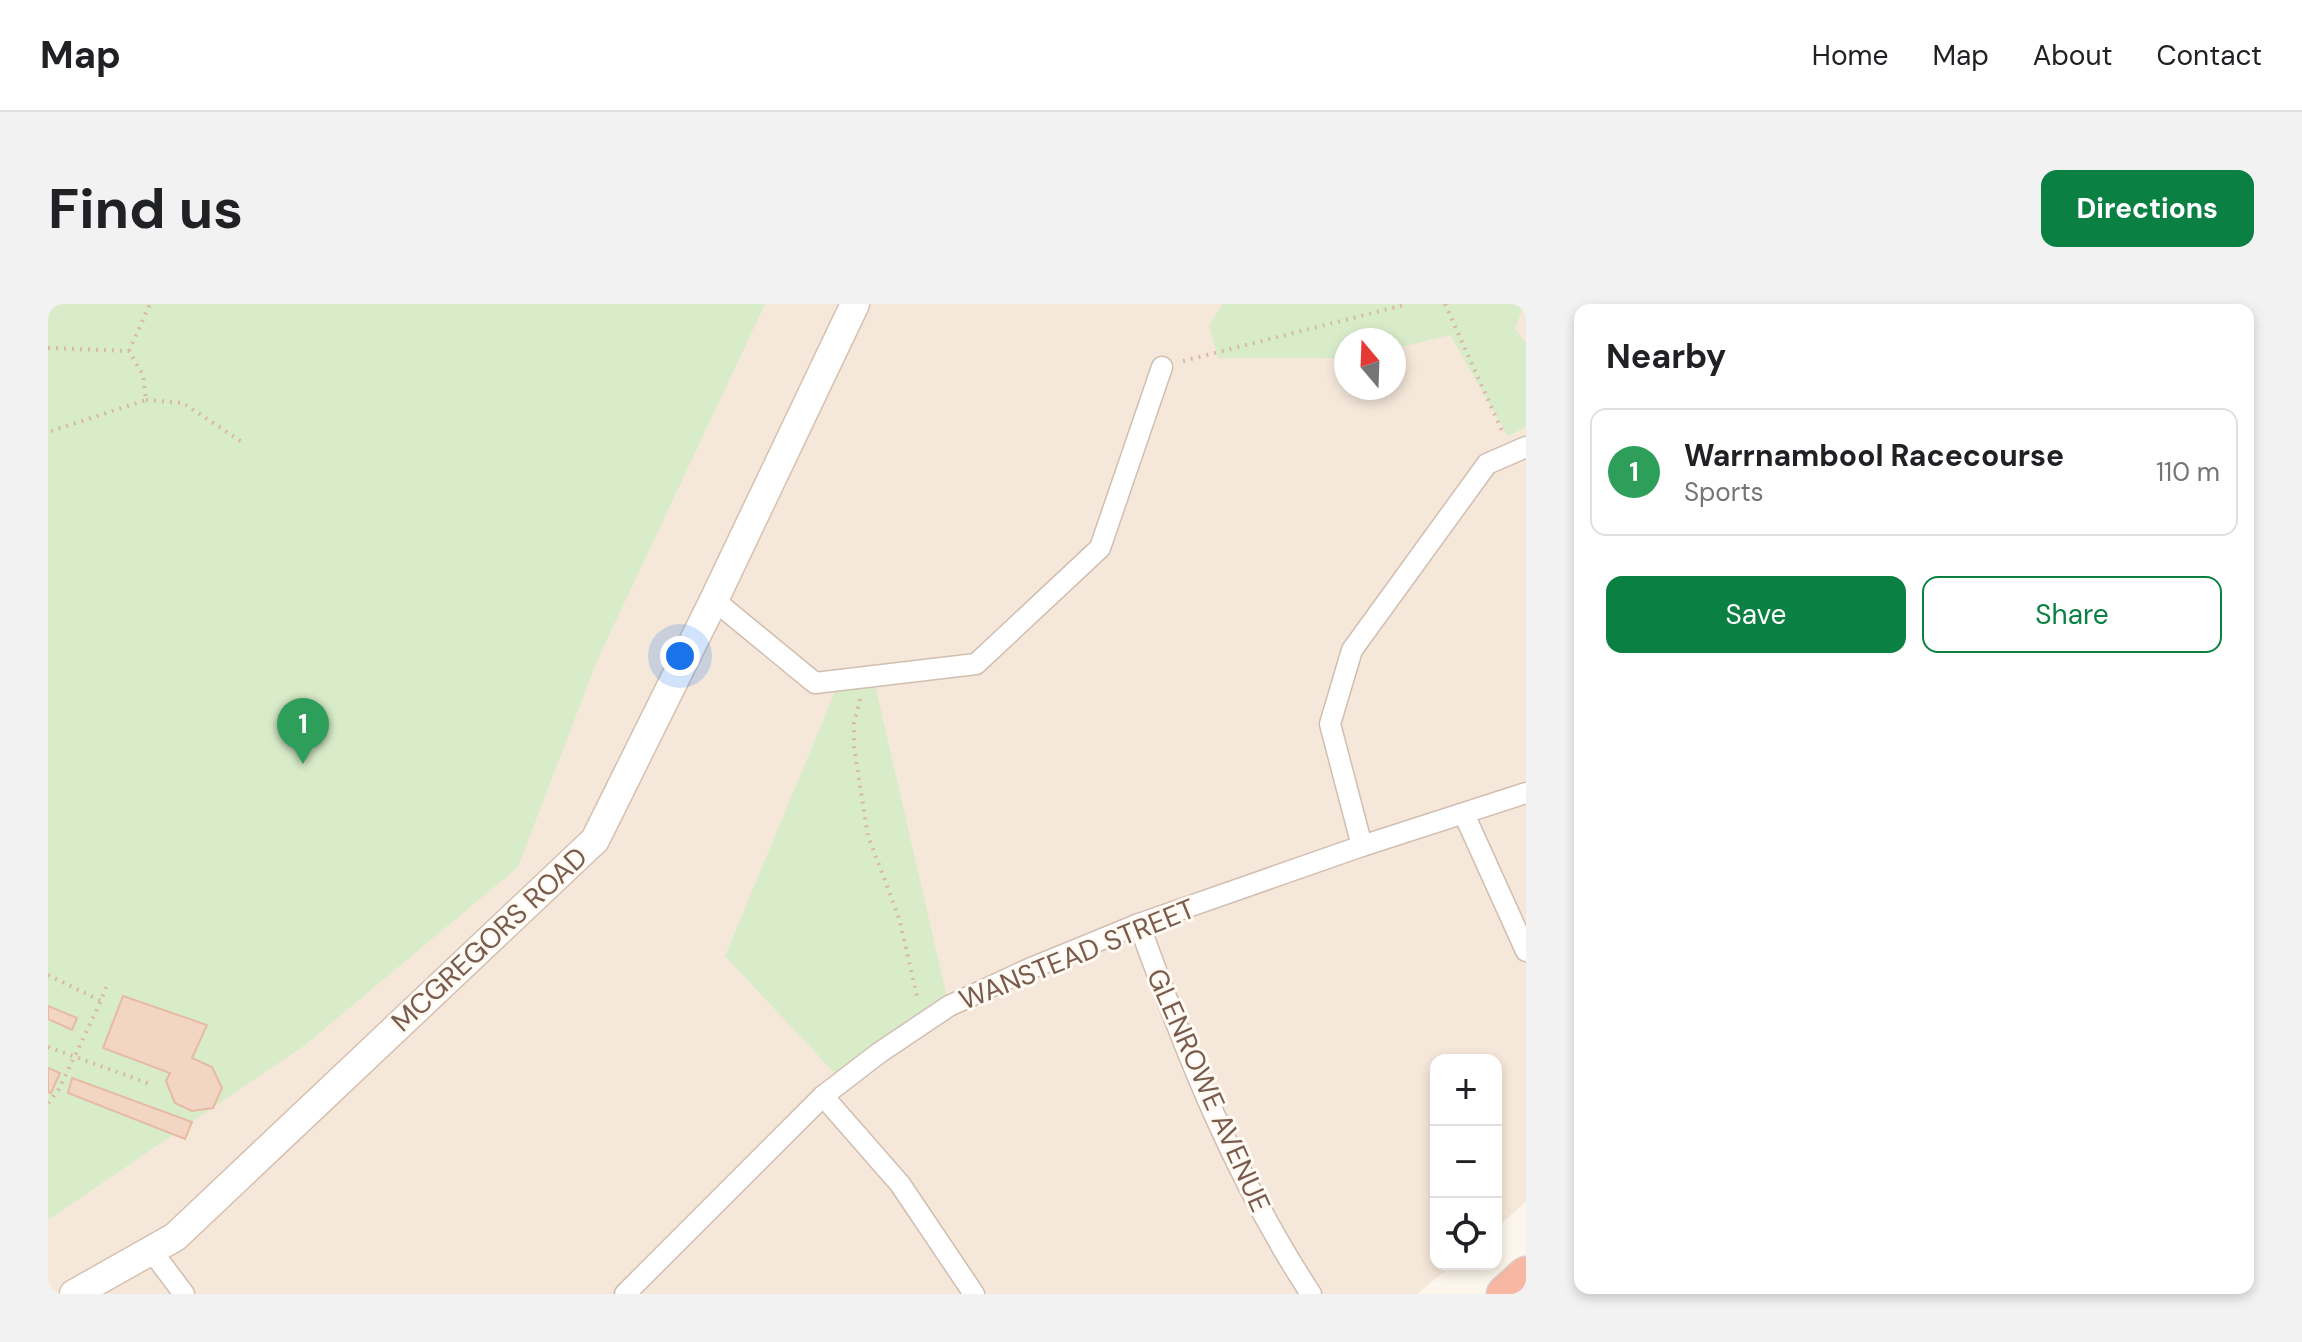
<!DOCTYPE html>
<meta charset="utf-8">
<style>
:root{--surface:#fff;--page:#f2f2f2;--text:#202124;--muted:#757577;--line:#e0e0e0;--accent:#0b8043}
body{margin:0;font-family:"DM Sans",sans-serif;background:var(--page);color:var(--text)}
.controls{position:absolute;right:24px;bottom:24px;display:grid;overflow:hidden;border-radius:16px;box-shadow:0 4px 12px #0003}
.controls button{width:72px;height:72px;display:grid;place-items:center;padding:0;border:0;border-bottom:2px solid var(--line);background:var(--surface);color:var(--text);font:40px sans-serif}
.compass{position:absolute;left:1286px;top:24px;width:72px;height:72px;border-radius:50%;background:var(--surface);box-shadow:0 4px 12px #0003;rotate:341deg}
.you{position:absolute;left:632px;top:352px;width:28px;height:28px;margin:-20px;border:6px solid #fff;border-radius:50%;background:#1a73e8;box-shadow:0 0 0 12px #1a73e833}
.badge{display:grid;place-items:center;width:52px;height:52px;border-radius:50%;background:var(--accent);color:#fff;font-size:26px;font-weight:700}
.pin{position:absolute;translate:-50% -66px;filter:drop-shadow(0 2px 4px #0008)}
.pin::after{content:'';position:absolute;top:42px;width:28px;height:24px;background:inherit;clip-path:polygon(0 0,100% 0,50% 100%)}
.list{margin:0;padding:0;list-style:none}
h2{display:flex;justify-content:space-between;align-items:center;height:104px;margin:0;padding:0 32px;font-size:34px}
h2 small{font-size:26px;font-weight:400;color:var(--muted)}
.list li{display:grid;grid-template-columns:52px 1fr auto;gap:24px;align-items:center;box-sizing:border-box;height:128px;margin:0 16px 16px;padding:0 16px;border:2px solid var(--line);border-radius:16px}
.list b{display:block;font-size:30px;white-space:nowrap}
.list p{margin:0;font-size:26px;white-space:nowrap;color:var(--muted)}
.list em{font-size:26px;font-style:normal;color:var(--muted)}
.actions{display:flex;gap:16px;padding:24px 32px}
.actions a{flex:1;padding:18px 0;border:2px solid var(--accent);border-radius:16px;text-align:center;font-size:28px;color:var(--accent)}
.actions .main{background:var(--accent);color:#fff}
.icon{flex:none;width:44px;height:44px;fill:none;stroke:currentColor;stroke-width:2;stroke-linecap:round;stroke-linejoin:round}
.map{position:relative;flex:none;width:1478px;height:990px;overflow:hidden;border-radius:16px}
header{display:flex;align-items:center;gap:48px;box-sizing:border-box;height:112px;padding:0 40px;background:var(--surface);border-bottom:2px solid var(--line)}
header strong{font-size:38px}
nav{display:flex;gap:44px;margin-inline-start:auto;font-size:28px}
.intro{display:flex;align-items:center;justify-content:space-between;box-sizing:border-box;height:192px;padding:0 48px}
h1{margin:0;font-size:56px}
.button{padding:20px 36px;border-radius:16px;background:var(--accent);color:#fff;font-size:28px;font-weight:700}
main{display:flex;gap:48px;padding:0 48px}
aside{flex:1;background:var(--surface);border-radius:16px;box-shadow:0 4px 12px #0003}
.map>svg:first-child{display:block}
.residential{fill:#f5e8da;fill-rule:evenodd}
.green{fill:#d8ecc9}
.building{fill:#f3d5c3;stroke:#e6bba3;stroke-width:2}
.lines{fill:none;stroke-linecap:round;stroke-linejoin:round}
.street-casing{stroke:#d1beb0;stroke-width:23}
.secondary-casing{stroke:#d6c0b0;stroke-width:31}
.highway-casing{stroke:#dad1cd;stroke-width:39}
.path{stroke:#d9b8a5;stroke-width:4;stroke-dasharray:2 6;stroke-linecap:butt}
.street{stroke:#fff;stroke-width:20}
.secondary{stroke:#fff;stroke-width:28}
.highway{stroke:#f7b7a3;stroke-width:36}
.labels{text-anchor:middle;stroke-width:6;stroke-linejoin:round;paint-order:stroke}
.street-label{font-size:28px;fill:#7a5c4d;stroke:#fffaf3}
</style>
<header>
<strong>Map</strong>
<nav><a>Home</a><a>Map</a><a>About</a><a>Contact</a></nav>
</header>
<div class="intro"><h1>Find us</h1><a class="button">Directions</a></div>
<main>
<div class="map">
<svg width="1478" height="990" viewBox="0 0 1478 990">
<rect width="100%" height="100%" fill="#fdf6ec"/>
<path class="residential" d="M 0,0 L 1478,0 L 1478,898 L 1448,924 L 1448,756 L 1388,756 L 1388,960 L 1406,960 L 1369,990 L 0,990 ZM 1298,36 L 1346,36 L 1346,84 L 1298,84 Z"/>
<g class="green">
<polygon points="0,0 717,0 549,357 470,563 257,741 0,916"/>
<polygon points="1175,0 1476,0 1467,25 1478,39 1478,123 1460,132 1402,31 1346,45 1346,36 1298,36 1298,54 1170,54 1161,21"/>
<polygon points="825,372 901,702 794,777 677,652 792,376"/>
</g>
<g class="building">
<polygon points="75,692 159,721 144,754 164,763 174,784 165,804 144,807 127,799 118,777 122,769 55,744"/>
<polygon points="0,702 29,714 24,726 0,715"/>
<polygon points="0,764 12,769 3,789 0,788"/>
<polygon points="24,774 144,818 137,835 20,789"/>
</g>
<g class="lines">
<g class="street-casing">
<g id="street">
<polyline points="666,296 767,379 928,360 1052,244 1114,63"/>
<polyline points="1416,510 1478,647"/>
<polyline points="1314,542 1282,420 1304,346 1439,160 1478,143"/>
<path d="M 1091,620 C 1138,750 1187,874 1263,990"/>
<polyline points="775,792 852,880 926,990"/>
<polyline points="103,946 136,990"/>
<polyline points="577,990 775,792 831,749 901,702 981,665 1091,620 1314,542 1478,489"/>
</g>
</g>
<g class="secondary-casing">
<polyline id="secondary" points="26,990 127,933 547,536 666,296 807,0"/>
</g>
<g class="highway-casing">
<polyline id="highway" points="1457,990 1478,971"/>
</g>
<g class="path">
<polyline points="1397,0 1455,129"/>
<polyline points="0,44 81,47 95,71 98,96 0,128"/>
<polyline points="81,47 102,0"/>
<polyline points="1135,57 1360,0"/>
<polyline points="98,96 135,99 194,138"/>
<polyline points="812,395 806,419 806,444 820,532 851,614 869,692"/>
<polyline points="0,671 53,697 58,683"/>
<polyline points="0,743 105,781"/>
<polyline points="0,799 11,785 53,697"/>
</g>
<use href="#street" class="street"/>
<use href="#secondary" class="secondary"/>
<use href="#highway" class="highway"/>
</g>
<g class="labels">
<g class="street-label">
<text transform="translate(441 635) rotate(-43)" y="10">MCGREGORS ROAD</text>
<text transform="translate(1029 650) rotate(-22)" y="10">WANSTEAD STREET</text>
<text transform="translate(1161 786) rotate(66)" y="10">GLENROWE AVENUE</text>
</g>
</g>
</svg>
<div class="controls">
<button>+</button>
<button>−</button>
<button><svg class="icon" aria-label="locate" viewBox="0 0 24 24"><circle cx="12" cy="12" r="6"/><path d="M12 2v4M12 18v4M2 12h4M18 12h4"/></svg></button>
</div>
<svg class="compass" viewBox="-18 -18 36 36"><path d="M0-13l5 13h-10z" fill="#e53935"/><path d="M0 13l5-13h-10z" fill="#757577"/></svg>
<div class="you"></div>
<div class="pin badge" style="left:255px;top:460px;background:#2e9e5b">1</div>
</div>
<aside>
<h2>Nearby<small></small></h2>
<ul class="list">
<li><span class="badge" style="background:#2e9e5b">1</span><div><b>Warrnambool Racecourse</b><p>Sports</p></div><em>110 m</em></li>
</ul>
<div class="actions"><a class="main">Save</a><a>Share</a></div>
</aside>
</main>
